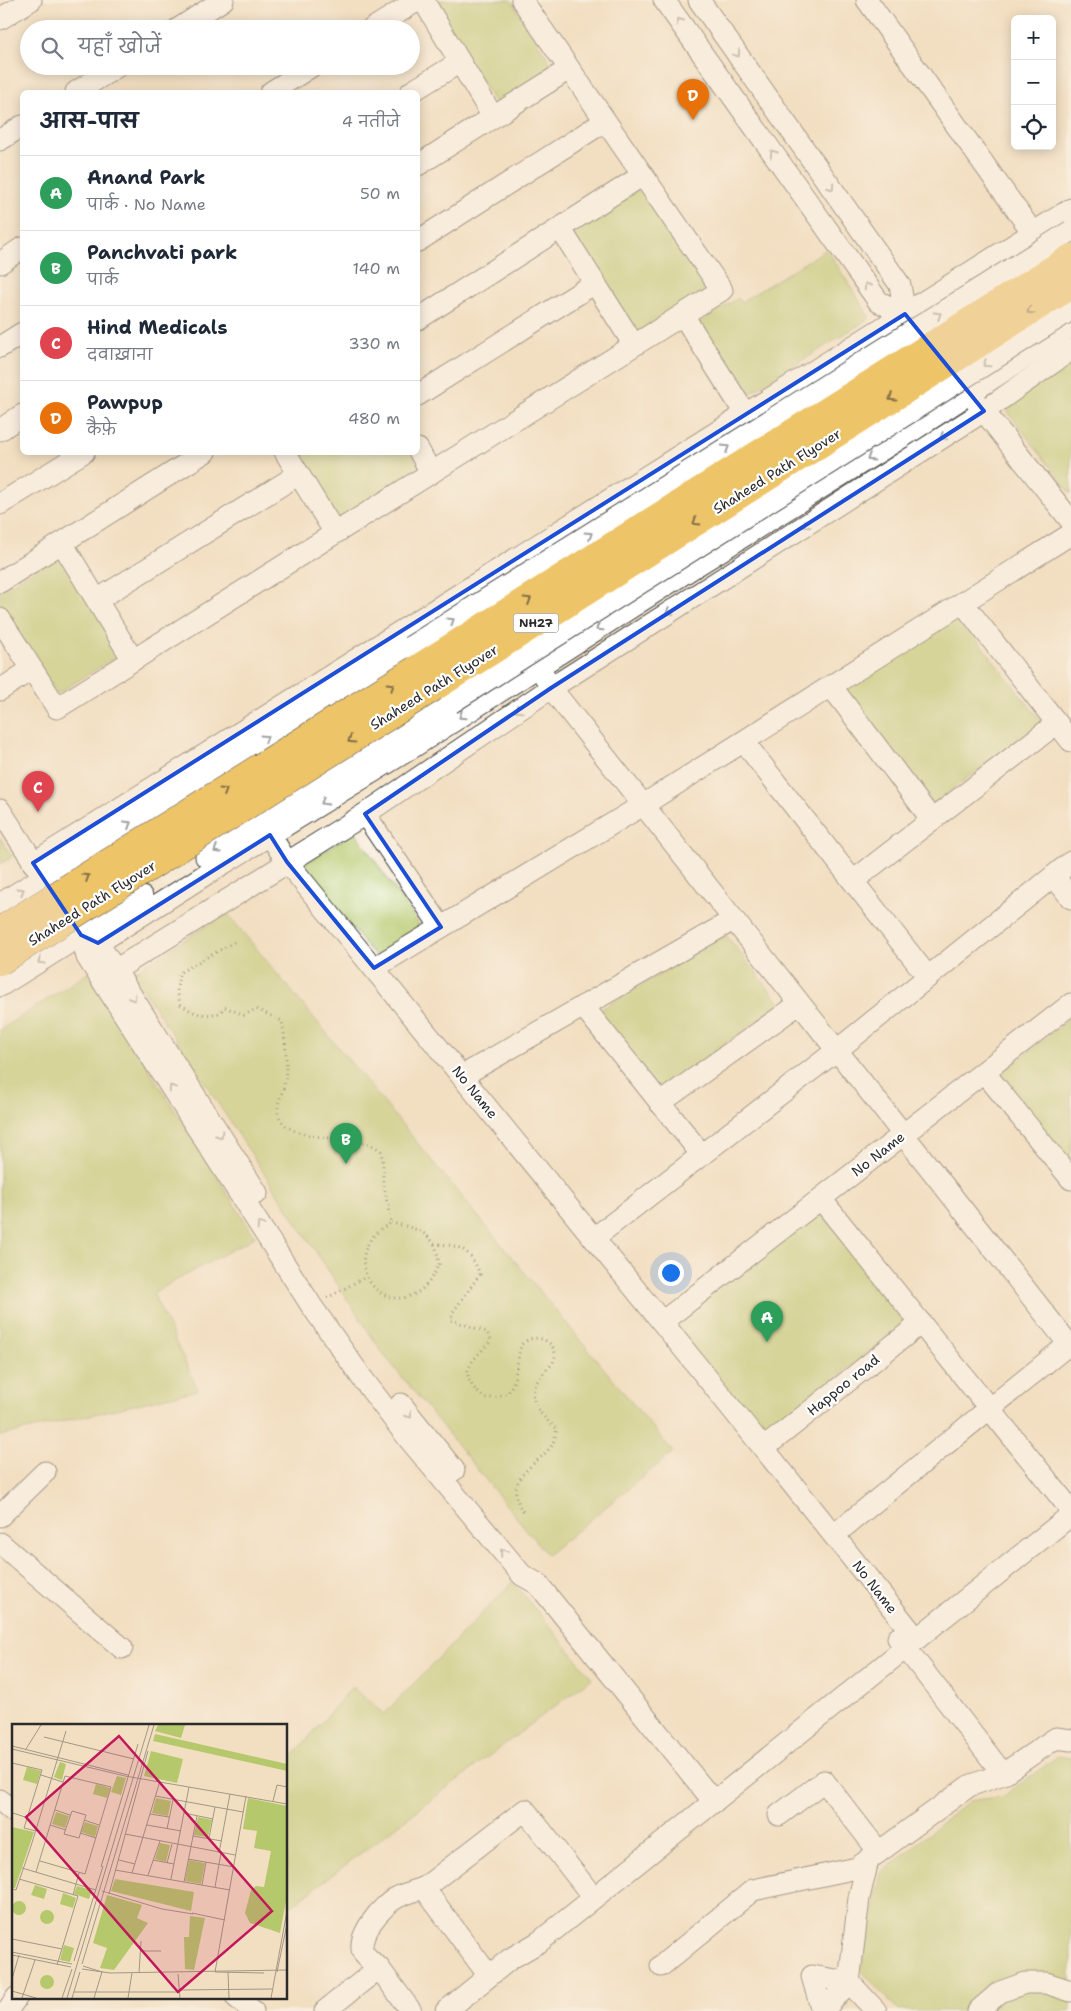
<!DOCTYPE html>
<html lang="hi">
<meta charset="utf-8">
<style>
:root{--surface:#fff;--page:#f2f2f3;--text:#1f2937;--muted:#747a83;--line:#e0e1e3;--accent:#0f766e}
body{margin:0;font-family:"Shantell Sans","Playpen Sans Deva",sans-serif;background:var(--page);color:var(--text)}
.controls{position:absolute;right:15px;top:15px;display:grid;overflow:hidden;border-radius:8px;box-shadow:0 2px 12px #0003}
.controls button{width:45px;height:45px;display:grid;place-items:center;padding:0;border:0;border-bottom:1px solid var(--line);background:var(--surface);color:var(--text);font:25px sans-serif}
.you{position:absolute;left:670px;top:1272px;width:18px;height:18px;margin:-12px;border:4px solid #fff;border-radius:50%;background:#1a73e8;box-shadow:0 0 0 8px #1a73e833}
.badge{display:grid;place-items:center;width:32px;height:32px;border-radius:50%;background:var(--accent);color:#fff;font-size:16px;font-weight:700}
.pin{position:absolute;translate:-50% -41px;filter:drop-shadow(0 1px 2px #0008)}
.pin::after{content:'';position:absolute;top:26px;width:18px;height:15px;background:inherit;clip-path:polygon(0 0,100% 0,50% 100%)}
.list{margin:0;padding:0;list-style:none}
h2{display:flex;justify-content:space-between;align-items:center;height:65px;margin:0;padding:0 20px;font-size:21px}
h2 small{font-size:16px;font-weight:400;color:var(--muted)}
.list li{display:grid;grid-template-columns:32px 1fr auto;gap:15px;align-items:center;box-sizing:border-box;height:75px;padding:0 20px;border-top:1px solid var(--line)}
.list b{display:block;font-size:19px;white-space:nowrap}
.list p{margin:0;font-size:16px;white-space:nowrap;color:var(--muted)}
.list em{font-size:16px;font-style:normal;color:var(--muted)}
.icon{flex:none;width:28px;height:28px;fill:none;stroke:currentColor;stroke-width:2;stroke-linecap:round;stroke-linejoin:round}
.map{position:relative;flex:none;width:1071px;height:2011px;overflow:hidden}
.search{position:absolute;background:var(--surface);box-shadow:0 2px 12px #0003;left:20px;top:20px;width:400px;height:55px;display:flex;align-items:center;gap:12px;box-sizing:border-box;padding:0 18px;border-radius:28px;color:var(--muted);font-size:19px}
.panel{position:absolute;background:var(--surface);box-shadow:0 2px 12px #0003;left:20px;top:90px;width:400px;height:365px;border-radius:8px}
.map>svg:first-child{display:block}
.green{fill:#b5c86b;stroke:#707a4b}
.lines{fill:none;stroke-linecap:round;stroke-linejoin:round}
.minor-casing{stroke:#494642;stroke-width:23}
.path{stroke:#494642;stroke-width:3;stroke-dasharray:1 4;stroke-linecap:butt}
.minor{stroke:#fff;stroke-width:21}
.minor-bridge-casing{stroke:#494642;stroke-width:23;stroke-linecap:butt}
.highway-bridge-casing{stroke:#494642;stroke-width:29;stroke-linecap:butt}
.minor-bridge{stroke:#fff;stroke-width:21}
.highway-bridge{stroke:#eec469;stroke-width:28}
.oneway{stroke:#a0a0a0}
.oneway2{stroke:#837047}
.marked{fill:none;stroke:#1d4ed8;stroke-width:4;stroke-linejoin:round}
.labels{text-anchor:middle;stroke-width:4.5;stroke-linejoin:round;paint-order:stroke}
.shield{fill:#fff;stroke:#6b6b6b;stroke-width:1}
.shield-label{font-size:12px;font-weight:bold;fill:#2b2b2b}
.street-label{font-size:14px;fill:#2b2b2b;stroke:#fff}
.inset-road{fill:none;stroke:#a29785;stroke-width:1}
.view{fill:#c2185b;fill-opacity:0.15;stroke:#c2185b;stroke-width:2.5}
.inset-edge{fill:none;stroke:#2b2b2b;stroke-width:2.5}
</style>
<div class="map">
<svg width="1071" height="2011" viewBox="0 0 1071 2011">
<rect width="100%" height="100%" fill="#fff"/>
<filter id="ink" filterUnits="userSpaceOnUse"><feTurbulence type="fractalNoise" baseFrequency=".02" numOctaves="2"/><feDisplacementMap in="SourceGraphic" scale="10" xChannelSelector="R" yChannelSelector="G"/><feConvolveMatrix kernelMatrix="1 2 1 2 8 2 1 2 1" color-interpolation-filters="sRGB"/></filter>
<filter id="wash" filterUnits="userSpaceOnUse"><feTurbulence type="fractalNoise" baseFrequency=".0096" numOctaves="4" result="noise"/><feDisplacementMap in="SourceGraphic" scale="20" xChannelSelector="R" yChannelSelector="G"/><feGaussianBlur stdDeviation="1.12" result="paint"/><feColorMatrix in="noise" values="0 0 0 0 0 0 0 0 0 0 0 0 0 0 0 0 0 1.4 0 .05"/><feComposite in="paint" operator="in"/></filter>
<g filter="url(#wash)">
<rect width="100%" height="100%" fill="#f2dfc1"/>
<g class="green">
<polygon points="436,0 511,0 555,70 497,106 432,3"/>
<polygon points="644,183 711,287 636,335 569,231"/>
<polygon points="827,249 870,318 744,397 697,324 738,298 741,302"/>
<polygon points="1071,363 1071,494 1004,407"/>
<polygon points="294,453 411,453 421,468 337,521"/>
<polygon points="60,554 122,653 57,694 0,602 0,591"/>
<polygon points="959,617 1042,722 933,804 844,691"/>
<polygon points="355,832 423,930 375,956 301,865"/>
<polygon points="0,837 12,857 0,864"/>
<polygon points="227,913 673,1452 547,1555 384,1355 132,973"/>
<polygon points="726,935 780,1003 660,1092 598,1011"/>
<polygon points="88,973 255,1237 153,1293 198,1390 0,1436 0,1030"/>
<polygon points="1071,1018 1071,1166 999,1075"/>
<polygon points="818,1208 908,1321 761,1437 672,1324"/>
<polygon points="513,1582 592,1678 286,1910 286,1764 352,1687 384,1714"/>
<polygon points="1058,1756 1071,1758 1071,2011 899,2011 861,1970 881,1873 969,1801 1004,1796"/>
</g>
</g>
<g filter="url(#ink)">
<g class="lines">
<g class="minor-casing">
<g id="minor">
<polyline points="423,0 493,117"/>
<polyline points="664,0 879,302 905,314 912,322"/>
<polyline points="699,0 900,285 905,314"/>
<polyline points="867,0 1033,233"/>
<polyline points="0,19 31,0"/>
<polyline points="178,29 223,0"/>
<polyline points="372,29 418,0"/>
<polyline points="76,92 118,66"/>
<polyline points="271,92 312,66"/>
<polyline points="411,92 460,62"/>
<polyline points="0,140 22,126"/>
<polyline points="418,165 569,69"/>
<polyline points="560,228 634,345"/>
<polyline points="418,241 605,121"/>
<polyline points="0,263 22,248"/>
<polyline points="683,315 746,415"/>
<polyline points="418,319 643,175"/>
<polyline points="0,347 22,333"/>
<polyline points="418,395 595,283"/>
<polyline points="975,400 1071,521"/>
<polyline points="0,430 22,415"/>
<polyline points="418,449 431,473"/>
<polyline points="285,452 335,533"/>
<polyline points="0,504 84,452"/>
<polyline points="62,543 133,660"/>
<polyline points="0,582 205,452"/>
<polyline points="97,600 299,474"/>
<polyline points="963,603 1071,741"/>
<polyline points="0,619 57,708 722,290 522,0"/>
<polyline points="545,677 551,688 1071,1347"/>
<polyline points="831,686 932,820"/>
<polyline points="0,690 32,669"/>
<polyline points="744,742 928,977"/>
<polyline points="0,810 81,935 87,957 311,1305 362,1378 408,1438 522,1575 538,1584 714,1802"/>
<polyline points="365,814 441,927"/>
<polyline points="270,835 287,862 662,1322 917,1639"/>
<polyline points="206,857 451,703"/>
<polyline points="33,863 1071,209"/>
<polyline points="1054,876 1071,898"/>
<polyline points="853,881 1057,723"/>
<polyline points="0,904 410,647"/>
<polyline points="86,938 98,943 257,1193"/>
<polyline points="98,943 208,873 410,749 691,569 910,432 1071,327"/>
<polyline points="374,968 643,805 1071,534"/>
<polyline points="101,979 365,814 551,688 984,411 1071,350"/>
<polyline points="0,986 142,897"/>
<polyline points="583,1006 702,1155"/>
<polyline points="984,1072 1071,1179"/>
<polyline points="462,1076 733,920"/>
<polyline points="660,1103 799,1004"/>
<polyline points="821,1199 1071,1510"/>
<polyline points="594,1238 836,1051 1071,862"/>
<polyline points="662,1322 1071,1004"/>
<polyline points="401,1404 454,1470"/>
<polyline points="764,1448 921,1323"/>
<polyline points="0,1516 45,1472"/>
<polyline points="834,1535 1069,1344"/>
<polyline points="0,1543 122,1648"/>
<polyline points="898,1638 1003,1774"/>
<polyline points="0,1800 14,1812"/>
<polyline points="779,1815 824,1781 879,1852"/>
<polyline points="661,1966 753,1890 857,1868 969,1786 1003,1774 1056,1738 1071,1740"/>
<path d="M 379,1968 C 374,1964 368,1959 364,1954 C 354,1938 383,1904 398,1897 C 406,1893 415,1891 424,1888"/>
<polyline points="489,1976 424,1888 525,1810 586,1888"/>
<polyline points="236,1997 253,2011"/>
<polyline points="7,2011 17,1997"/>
<polyline points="325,2011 379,1968 411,2011"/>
<polyline points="446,2011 510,1959 539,1942 1071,1515"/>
<polyline points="822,2011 812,1976 849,1982 876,2011"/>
<polyline points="823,2011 849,1982 859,1898 868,1860"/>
<polyline points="978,2011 1000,1992 1025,1983 1046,1983 1071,1991"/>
</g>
</g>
<g class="path">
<path d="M 234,942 L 179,973 L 177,989 L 180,1004 C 196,1015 201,1016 220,1013 L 225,1007 L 244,1015 L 256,1009 L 282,1021 C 286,1042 288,1065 284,1086 C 282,1094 278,1100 278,1109 C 279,1145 349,1134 371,1145 C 375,1146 378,1149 381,1151 L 383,1164 L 383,1181 L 391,1223 C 332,1253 380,1323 422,1289 C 430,1283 435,1272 439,1264 C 438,1258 437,1249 434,1244 C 425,1229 406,1226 391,1223"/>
<path d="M 434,1244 C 461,1245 469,1248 480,1274 L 453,1312 L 451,1320 L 487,1332 L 491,1341 C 470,1363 455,1373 484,1398 L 494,1398 L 508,1393 L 514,1381 L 521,1345 C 523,1343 527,1340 530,1339 C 543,1335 559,1346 554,1360 C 553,1365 545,1370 542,1375 C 523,1397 539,1414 557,1429 C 555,1435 554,1444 550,1448 C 533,1468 502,1479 523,1512"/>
<polyline points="327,1298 366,1277"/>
</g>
<use href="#minor" class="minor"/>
<g class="minor-bridge-casing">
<g id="minor-bridge">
<polyline points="410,647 1071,231"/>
<polyline points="451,703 1071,310"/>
</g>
</g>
<g class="highway-bridge-casing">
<g id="highway-bridge">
<polyline points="0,931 1071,258"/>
<polyline points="0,961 1071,285"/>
</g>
</g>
<use href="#minor-bridge" class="minor-bridge"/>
<use href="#highway-bridge" class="highway-bridge"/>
</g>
<defs><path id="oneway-chevron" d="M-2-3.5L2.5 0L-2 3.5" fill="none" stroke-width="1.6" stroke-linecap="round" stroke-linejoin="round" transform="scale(1.25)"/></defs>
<g class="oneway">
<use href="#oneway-chevron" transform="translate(679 21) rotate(-125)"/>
<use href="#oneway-chevron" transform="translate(737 54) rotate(55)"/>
<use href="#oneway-chevron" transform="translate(773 153) rotate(-125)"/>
<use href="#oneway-chevron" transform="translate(831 187) rotate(55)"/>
<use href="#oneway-chevron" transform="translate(867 286) rotate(-125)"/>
<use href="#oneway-chevron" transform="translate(938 315) rotate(-32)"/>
<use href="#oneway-chevron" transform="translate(986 364) rotate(147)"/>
<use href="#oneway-chevron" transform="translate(943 437) rotate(147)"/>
<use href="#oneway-chevron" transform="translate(726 448) rotate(-32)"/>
<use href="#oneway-chevron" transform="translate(870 458) rotate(148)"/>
<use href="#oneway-chevron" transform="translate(806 525) rotate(147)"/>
<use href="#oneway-chevron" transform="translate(589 535) rotate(-32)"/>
<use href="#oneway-chevron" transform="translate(669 612) rotate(147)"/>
<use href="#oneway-chevron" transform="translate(451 621) rotate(-32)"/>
<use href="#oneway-chevron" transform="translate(599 628) rotate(147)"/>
<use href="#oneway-chevron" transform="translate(518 710) rotate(146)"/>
<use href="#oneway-chevron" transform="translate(462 716) rotate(147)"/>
<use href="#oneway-chevron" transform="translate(265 738) rotate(-32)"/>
<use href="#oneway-chevron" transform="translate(324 802) rotate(149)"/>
<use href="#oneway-chevron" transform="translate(128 824) rotate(-32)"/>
<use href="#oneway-chevron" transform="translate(217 850) rotate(148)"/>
<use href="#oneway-chevron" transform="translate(21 891) rotate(-32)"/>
<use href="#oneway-chevron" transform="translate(41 961) rotate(148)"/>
<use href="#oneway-chevron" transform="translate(133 998) rotate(58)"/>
<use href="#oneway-chevron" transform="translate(172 1088) rotate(-123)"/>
<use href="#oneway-chevron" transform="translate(220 1135) rotate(58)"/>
<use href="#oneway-chevron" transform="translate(260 1225) rotate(-123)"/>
<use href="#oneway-chevron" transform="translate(409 1415) rotate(52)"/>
<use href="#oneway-chevron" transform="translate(503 1552) rotate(-130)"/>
</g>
<g class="oneway2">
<use href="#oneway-chevron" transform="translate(1030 311) rotate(148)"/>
<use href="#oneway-chevron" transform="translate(892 398) rotate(148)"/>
<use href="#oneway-chevron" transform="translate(696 522) rotate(148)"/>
<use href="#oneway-chevron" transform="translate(528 600) rotate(-32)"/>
<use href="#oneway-chevron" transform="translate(391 686) rotate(-32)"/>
<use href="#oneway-chevron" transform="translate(351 740) rotate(148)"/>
<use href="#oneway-chevron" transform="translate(224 791) rotate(-32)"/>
<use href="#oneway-chevron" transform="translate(86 877) rotate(-32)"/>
</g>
</g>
<path d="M0 0H1071V2011H0ZM 905,314 L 984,411 L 551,688 L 365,814 L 441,927 L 374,968 L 287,862 L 270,835 L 98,943 L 81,935 L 33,863 Z" fill="#f2dfc1" fill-opacity=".55" fill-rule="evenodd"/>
<path class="marked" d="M 905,314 L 984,411 L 551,688 L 365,814 L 441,927 L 374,968 L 287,862 L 270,835 L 98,943 L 81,935 L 33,863 Z"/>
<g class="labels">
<rect class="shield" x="513.5" y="613.5" width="45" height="19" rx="4"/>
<g class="shield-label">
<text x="536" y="627">NH27</text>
</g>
<g class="street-label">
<text transform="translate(777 471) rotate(-32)" y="5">Shaheed Path Flyover</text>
<text transform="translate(434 687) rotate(-32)" y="5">Shaheed Path Flyover</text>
<text transform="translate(92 903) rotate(-32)" y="5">Shaheed Path Flyover</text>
<text transform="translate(475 1092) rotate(51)" y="5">No Name</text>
<text transform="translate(878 1154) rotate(-38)" y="5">No Name</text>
<text transform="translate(843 1385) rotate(-39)" y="5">Happoo road</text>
<text transform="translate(875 1587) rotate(52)" y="5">No Name</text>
</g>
</g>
<g transform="translate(12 1724)">
<rect width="275" height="275" fill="#f2dfc1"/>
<path d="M 146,1 L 173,1 L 169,14 L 143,7 ZM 143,10 L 275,40 L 275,47 L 141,17 ZM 139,27 L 171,35 L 165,59 L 132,52 ZM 48,38 L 54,40 L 50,56 L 42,53 ZM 15,43 L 29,47 L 25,60 L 11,56 ZM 105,52 L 114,54 L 109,71 L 99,68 ZM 84,60 L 98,64 L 95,74 L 81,70 ZM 144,74 L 159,77 L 156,92 L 140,89 ZM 236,74 L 275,82 L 275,172 L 268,209 L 238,199 L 233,189 L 239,166 L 244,162 L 252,163 L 259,127 L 242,124 L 245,107 L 231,105 ZM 44,88 L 57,92 L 53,104 L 40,100 ZM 186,93 L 200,96 L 196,113 L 182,111 ZM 73,98 L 86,102 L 83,113 L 69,108 ZM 0,103 L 22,108 L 3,164 L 0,164 ZM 148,119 L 158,121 L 154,138 L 143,135 ZM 177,136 L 193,139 L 189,160 L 173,157 ZM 103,155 L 182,168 L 179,187 L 99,167 ZM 23,161 L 35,165 L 32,175 L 19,171 ZM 65,162 L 80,166 L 77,175 L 62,170 ZM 51,169 L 64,174 L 61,184 L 48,180 ZM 95,171 L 130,181 L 125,194 L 136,199 L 102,246 L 88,244 L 95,224 L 81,219 ZM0 184a7 7 0 1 1 14 0a7 7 0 1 1-14 0ZM28 193a7 7 0 1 1 14 0a7 7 0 1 1-14 0ZM 178,192 L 193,194 L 182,246 L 173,245 L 172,213 L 177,213 ZM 52,221 L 62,224 L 58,238 L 48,236 ZM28 258a7 7 0 1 1 14 0a7 7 0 1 1-14 0Z" fill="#b5c86b"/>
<path class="inset-road" d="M 32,13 L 122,35M 0,22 L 116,51M 0,25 L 113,52 L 275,80M 14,25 L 29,1M 0,39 L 30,46 L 12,104 L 24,107M 29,51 L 51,58M 143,72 L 231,88M 261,77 L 265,61 L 275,63M 43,86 L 58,91M 60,87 L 74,91 L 67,114 L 52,110 ZM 172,89 L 201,95M 138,90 L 157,93M 0,92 L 1,89 L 16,94M 72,96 L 87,101M 38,101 L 54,106M 135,101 L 169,107M 155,105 L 161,76M 68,109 L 84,114M 113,110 L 223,131M 181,112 L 210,117M 197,114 L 203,83M 207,129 L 218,70M 176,135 L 222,143M 107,136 L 123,140M 141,136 L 162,140M 155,139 L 160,120M 89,143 L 126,20M 10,144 L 84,166M 103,146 L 218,166M 24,148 L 53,52 L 99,63 L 73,150 L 28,137M 120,149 L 148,57M 136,151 L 148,117M 7,155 L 66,172 L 45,241M 159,155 L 177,63M 172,158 L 185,92M 190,161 L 194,138M 203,163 L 209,129M 0,165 L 4,166 L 19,122 L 54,7M 90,167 L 150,185 L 181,190M 97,170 L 136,27M 61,171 L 67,149M 180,189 L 213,196M 0,215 L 50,225M 129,227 L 149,227M 0,228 L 60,240M 0,231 L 59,243M 62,237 L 91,142M 70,240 L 142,1M 71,242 L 90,248M 70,245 L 98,249 L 275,246M 203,248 L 234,72M 203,248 L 252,249M 216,248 L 217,274M 265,248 L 275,200M 127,249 L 129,217M 166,250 L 168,274M 0,255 L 7,231M 167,266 L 260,265M 0,267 L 24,274M 62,268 L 167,268M 10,274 L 23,236M 50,274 L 60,245M 55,274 L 137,1M 60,274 L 68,248M 82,274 L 90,248M 116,274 L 120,249M 259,274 L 275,187"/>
<path class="view" d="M 107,12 L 260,187 L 166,268 L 14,93 Z"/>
<rect width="275" height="275" class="inset-edge"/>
</g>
</svg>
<div class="controls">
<button>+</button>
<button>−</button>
<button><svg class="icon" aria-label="locate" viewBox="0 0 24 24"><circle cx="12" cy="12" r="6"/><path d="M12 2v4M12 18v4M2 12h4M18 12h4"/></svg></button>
</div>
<div class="you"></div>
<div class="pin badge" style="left:767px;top:1342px;background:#2e9e5b">A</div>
<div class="pin badge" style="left:346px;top:1164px;background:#2e9e5b">B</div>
<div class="pin badge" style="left:38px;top:812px;background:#e0444e">C</div>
<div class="pin badge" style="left:693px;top:120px;background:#e8710a">D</div>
<div class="search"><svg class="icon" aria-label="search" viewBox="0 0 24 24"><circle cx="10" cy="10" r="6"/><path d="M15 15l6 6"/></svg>यहाँ खोजें</div>
<section class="panel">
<h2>आस-पास<small>4 नतीजे</small></h2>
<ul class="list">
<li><span class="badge" style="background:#2e9e5b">A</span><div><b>Anand Park</b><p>पार्क · No Name</p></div><em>50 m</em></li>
<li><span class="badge" style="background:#2e9e5b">B</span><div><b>Panchvati park</b><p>पार्क</p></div><em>140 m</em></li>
<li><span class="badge" style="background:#e0444e">C</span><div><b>Hind Medicals</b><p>दवाख़ाना</p></div><em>330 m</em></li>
<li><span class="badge" style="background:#e8710a">D</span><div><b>Pawpup</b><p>कैफ़े</p></div><em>480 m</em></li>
</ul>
</section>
</div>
